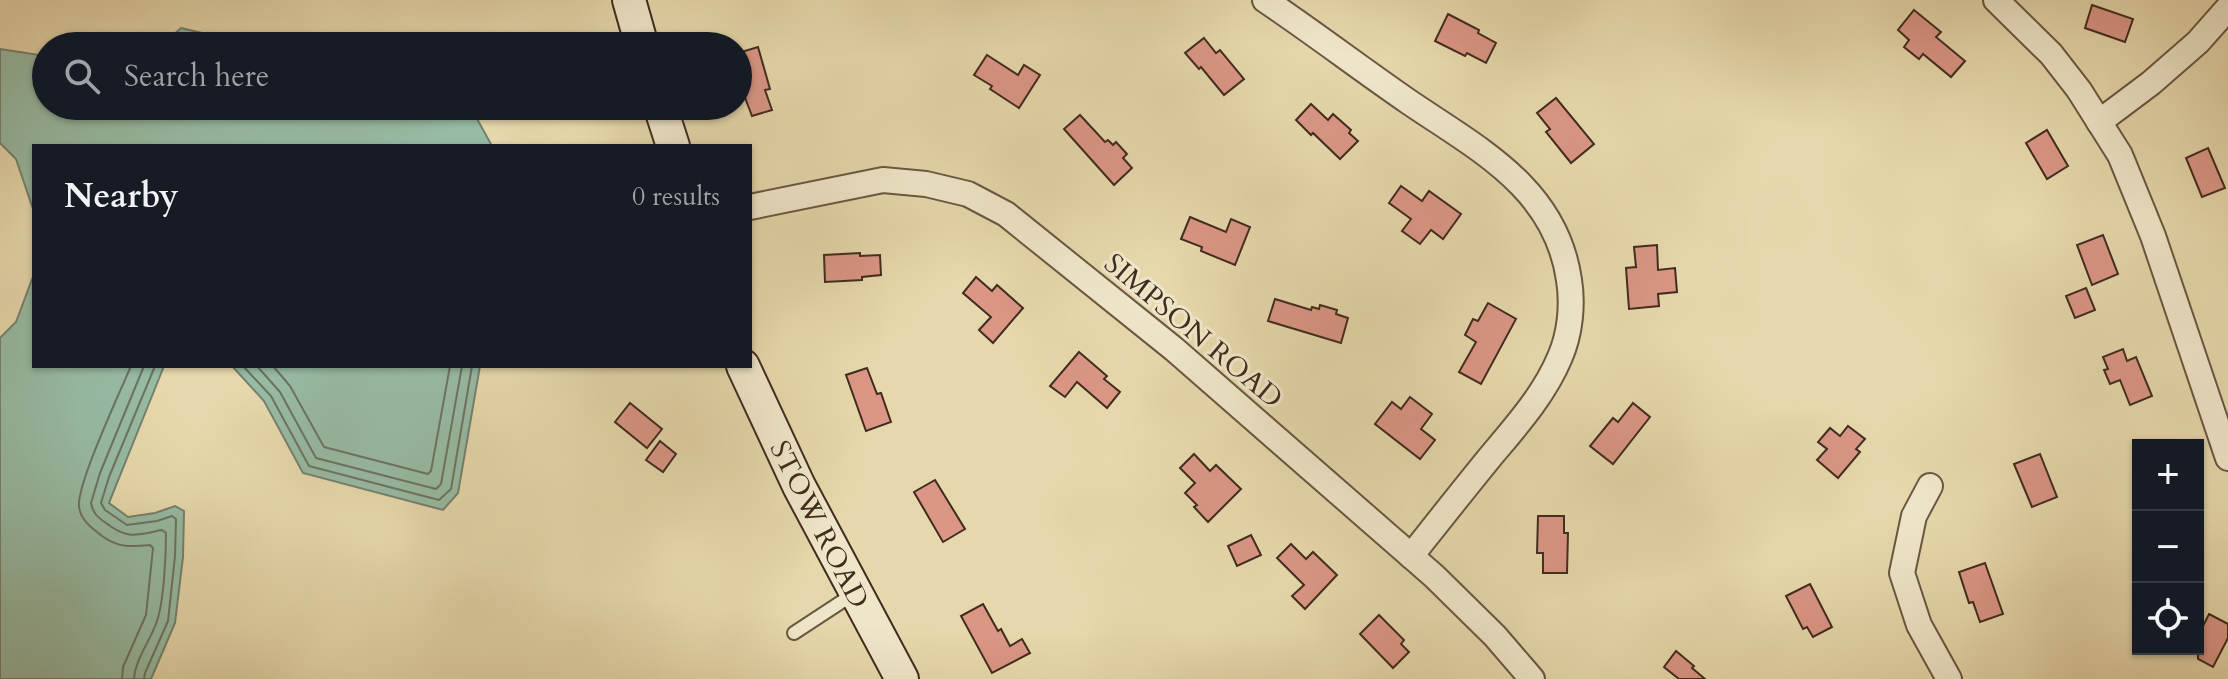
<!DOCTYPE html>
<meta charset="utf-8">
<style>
:root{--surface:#171b24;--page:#242831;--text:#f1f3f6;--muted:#9ea1a6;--line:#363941}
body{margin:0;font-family:Cardo,serif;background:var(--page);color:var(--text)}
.controls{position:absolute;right:24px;bottom:24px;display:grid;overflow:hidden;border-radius:0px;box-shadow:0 2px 6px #0004}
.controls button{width:72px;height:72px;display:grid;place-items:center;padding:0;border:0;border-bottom:2px solid var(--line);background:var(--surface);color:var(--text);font:40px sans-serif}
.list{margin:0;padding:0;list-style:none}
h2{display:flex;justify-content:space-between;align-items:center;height:104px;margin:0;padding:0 32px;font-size:34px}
h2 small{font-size:26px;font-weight:400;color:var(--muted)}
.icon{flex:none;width:44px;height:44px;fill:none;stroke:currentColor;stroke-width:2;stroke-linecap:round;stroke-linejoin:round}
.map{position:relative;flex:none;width:2228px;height:679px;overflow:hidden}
.search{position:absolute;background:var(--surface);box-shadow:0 2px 6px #0004;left:32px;top:32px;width:720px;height:88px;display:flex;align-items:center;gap:20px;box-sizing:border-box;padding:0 28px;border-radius:44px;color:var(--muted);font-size:30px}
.panel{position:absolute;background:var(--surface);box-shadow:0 2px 6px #0004;left:32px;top:144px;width:720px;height:224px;border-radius:0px}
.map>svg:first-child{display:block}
.water{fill:#97bba4;stroke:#74826e;stroke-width:2}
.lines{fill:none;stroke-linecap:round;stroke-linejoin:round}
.shore{stroke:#6c7461;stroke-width:2}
.building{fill:#db9686;stroke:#402c1e;stroke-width:2}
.lane-casing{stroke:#6a5742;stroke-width:16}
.street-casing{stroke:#6a5742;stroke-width:28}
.secondary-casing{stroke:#402c1e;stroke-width:36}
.lane{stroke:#efe6c9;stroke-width:12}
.street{stroke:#efe6c9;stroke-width:24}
.secondary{stroke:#efe6c9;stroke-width:32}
.labels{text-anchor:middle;stroke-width:6;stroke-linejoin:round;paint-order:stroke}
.street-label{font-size:28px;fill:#402c1e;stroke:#efe6c9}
</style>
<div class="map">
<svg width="2228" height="679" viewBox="0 0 2228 679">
<rect width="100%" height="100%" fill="#e6d8ac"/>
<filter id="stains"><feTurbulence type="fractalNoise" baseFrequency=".0025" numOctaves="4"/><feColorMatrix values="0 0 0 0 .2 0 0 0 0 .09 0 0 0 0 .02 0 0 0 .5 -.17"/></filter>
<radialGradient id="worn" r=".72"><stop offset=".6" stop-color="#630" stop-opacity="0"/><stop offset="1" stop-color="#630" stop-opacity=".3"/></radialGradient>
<g class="water">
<polygon points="181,28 219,37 238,46 161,46"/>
<polygon points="0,49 46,56 46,106 470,106 492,146 34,146 34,212 16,159 0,143"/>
<polygon points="34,274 34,366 164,366 109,503 128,517 155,513 175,506 184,511 183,557 175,623 151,679 0,679 0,338 16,322"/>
<polygon points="232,366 480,366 458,493 443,510 303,473 264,401"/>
</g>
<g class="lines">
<g class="shore">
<polyline points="243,366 271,396 309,466 439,500 451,489 472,366"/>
<polyline points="257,366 280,392 316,458 436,489 441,484 462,366"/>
<polyline points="273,366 290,386 324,447 428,474 431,471 450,366"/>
<path d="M 122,679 L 123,667 L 146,615 L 153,548 L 150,545 C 130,547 119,548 102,536 C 92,528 81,521 79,507 C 76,486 120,392 131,366"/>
<path d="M 134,679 C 135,659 151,640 157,621 C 164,600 166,556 166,533 L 162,530 C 136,535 128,540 106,523 C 97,517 93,513 91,503 L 100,473 L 144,366"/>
<polyline points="144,679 145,673 168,621 175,556 176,519 172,516 157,521 127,525 105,510 101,503 109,477 155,366"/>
</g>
</g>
<g class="building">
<polygon points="2092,5 2133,19 2125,42 2085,28"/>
<polygon points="1914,10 1941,32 1936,37 1965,61 1951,77 1923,54 1919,59 1904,47 1909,40 1898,30"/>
<polygon points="1448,14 1479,30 1478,33 1496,43 1486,63 1467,53 1465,56 1435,41"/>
<polygon points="1204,38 1216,53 1220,50 1244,79 1224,95 1201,67 1199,69 1185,53"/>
<polygon points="758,47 770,89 765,90 772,110 752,116 738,79 738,53"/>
<polygon points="987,55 1018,75 1024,65 1040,75 1019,108 990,89 992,86 974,75"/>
<polygon points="1556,98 1594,144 1571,163 1546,132 1550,129 1537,113"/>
<polygon points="1311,104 1328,120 1333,114 1351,130 1349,133 1358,141 1340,159 1313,133 1311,135 1296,120"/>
<polygon points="1080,115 1105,142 1108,140 1113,145 1116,142 1127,154 1123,158 1132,168 1114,185 1064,129"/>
<polygon points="2047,130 2068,166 2047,179 2026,143"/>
<polygon points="2208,148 2225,188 2202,197 2186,158"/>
<polygon points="1401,186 1422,201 1429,191 1461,214 1443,239 1431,230 1420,244 1402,231 1411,219 1389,203"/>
<polygon points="1190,217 1226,232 1231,219 1250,227 1235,265 1201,251 1202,247 1181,239"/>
<polygon points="2103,235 2118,274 2092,285 2077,245"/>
<polygon points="1657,245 1658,270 1675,268 1677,292 1658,294 1659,306 1629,309 1626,268 1636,267 1634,247"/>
<polygon points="860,253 860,256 880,255 881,275 862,277 862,280 825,282 824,255"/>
<polygon points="976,277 992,291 997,285 1023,308 993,343 979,330 991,317 963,293"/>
<polygon points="2086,288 2095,310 2075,318 2066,296"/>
<polygon points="1275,299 1311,310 1312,307 1319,309 1320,305 1337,310 1336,314 1348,318 1341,343 1268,321"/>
<polygon points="1488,303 1516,319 1481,384 1459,372 1476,342 1465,335 1473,319 1478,321"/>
<polygon points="2123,349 2127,361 2136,357 2152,396 2130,405 2120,380 2110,384 2104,370 2108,369 2103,357"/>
<polygon points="1079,352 1107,376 1104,379 1120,392 1107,408 1077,382 1065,397 1050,386"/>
<polygon points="867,368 877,394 881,393 891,422 866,431 846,375"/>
<polygon points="1410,397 1432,414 1421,429 1435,440 1420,459 1375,424 1392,402 1401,409"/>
<polygon points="630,403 662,429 647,448 615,422"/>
<polygon points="1633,403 1650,417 1613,464 1590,446 1613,418 1618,422"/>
<polygon points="1848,426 1865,439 1856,449 1860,452 1838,478 1817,460 1827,449 1818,442 1830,428 1840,436"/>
<polygon points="660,441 676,454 663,472 646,460"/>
<polygon points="1194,454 1210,471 1216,465 1241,489 1208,522 1194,507 1197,505 1185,493 1195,483 1180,468"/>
<polygon points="2040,454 2057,497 2032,507 2014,464"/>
<polygon points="935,480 965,529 943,542 914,492"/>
<polygon points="1538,516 1564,516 1564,533 1568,533 1567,573 1543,573 1543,553 1537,553"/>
<polygon points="1251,535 1261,555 1237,566 1228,546"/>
<polygon points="1291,544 1306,559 1313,552 1337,575 1305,609 1292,596 1304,585 1277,558"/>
<polygon points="1985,563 2003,614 1980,622 1973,602 1969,603 1959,572"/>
<polygon points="1810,584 1832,627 1813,637 1807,627 1803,629 1786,596"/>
<polygon points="983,604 998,631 1001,629 1010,646 1022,639 1030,653 992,673 961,616"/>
<polygon points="2209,614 2228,624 2228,638 2213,667 2198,659 2198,636"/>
<polygon points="1379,615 1404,640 1401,644 1409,652 1393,668 1360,634"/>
<polygon points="1676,651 1694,666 1692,668 1705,679 1679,679 1664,667"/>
</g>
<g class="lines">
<g class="lane-casing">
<polyline id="lane" points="794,633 855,593"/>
</g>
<g class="street-casing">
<g id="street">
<path d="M 1265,0 C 1314,33 1361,69 1409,102 C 1478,149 1556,188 1569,280 C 1573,305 1570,334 1560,357 C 1544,395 1517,425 1491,456 C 1464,489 1438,522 1411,556"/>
<polyline points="1996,0 2051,54 2079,90 2120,155 2153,236 2228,458"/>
<polyline points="2099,122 2151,83 2198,42 2228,8"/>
<polyline points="750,207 883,180 926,184 968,194 1006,214 1174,349 1434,576 1495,636 1532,679"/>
<polyline points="1930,486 1914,516 1902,573 1919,625 1949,679"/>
</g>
</g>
<g class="secondary-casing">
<g id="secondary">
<polyline points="629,0 642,46"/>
<polyline points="660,106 673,146"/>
<polyline points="743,366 799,486 902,679"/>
</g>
</g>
<use href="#lane" class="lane"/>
<use href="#street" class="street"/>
<use href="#secondary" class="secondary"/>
</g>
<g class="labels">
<g class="street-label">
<text transform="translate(1194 330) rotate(40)" y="10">SIMPSON ROAD</text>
<text transform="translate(820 524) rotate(63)" y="10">STOW ROAD</text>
</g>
</g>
<rect width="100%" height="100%" filter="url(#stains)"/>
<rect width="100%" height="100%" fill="url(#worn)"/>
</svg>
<div class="controls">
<button>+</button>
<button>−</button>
<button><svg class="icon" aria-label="locate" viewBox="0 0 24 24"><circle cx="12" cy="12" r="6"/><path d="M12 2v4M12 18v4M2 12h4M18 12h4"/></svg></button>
</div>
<div class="search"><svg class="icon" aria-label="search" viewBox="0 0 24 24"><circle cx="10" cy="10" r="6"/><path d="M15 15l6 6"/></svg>Search here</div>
<section class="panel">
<h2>Nearby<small>0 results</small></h2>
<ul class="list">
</ul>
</section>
</div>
